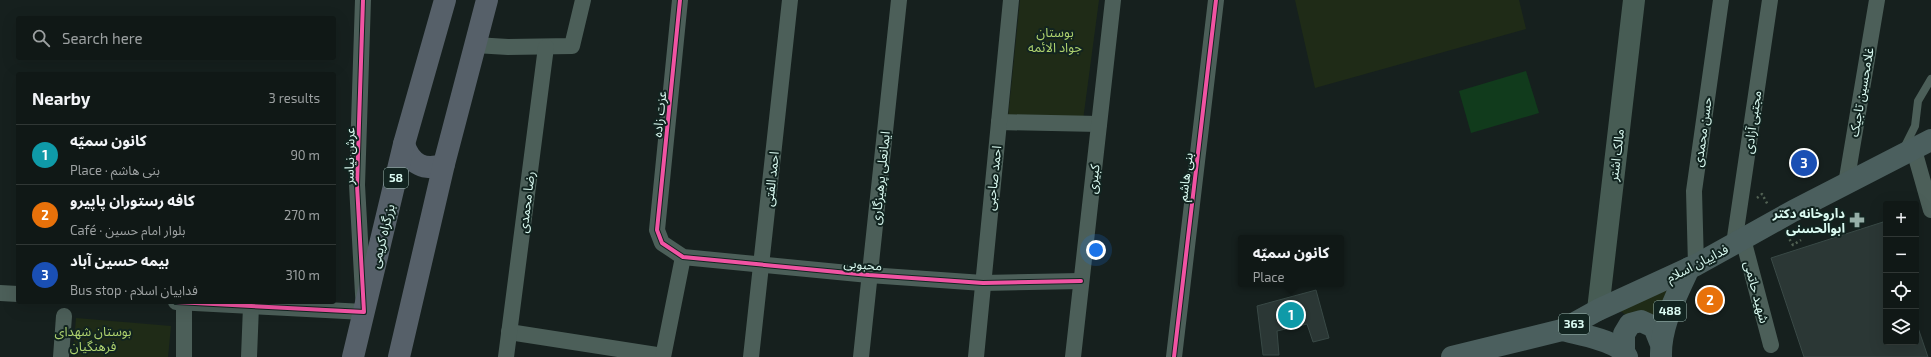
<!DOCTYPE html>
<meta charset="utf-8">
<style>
:root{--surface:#101816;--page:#19211f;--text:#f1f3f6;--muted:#9ca0a1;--line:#303735;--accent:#95aea7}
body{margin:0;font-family:"Exo 2","Noto Sans Arabic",sans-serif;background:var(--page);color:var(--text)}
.controls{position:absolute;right:12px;bottom:12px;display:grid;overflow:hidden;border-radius:4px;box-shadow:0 4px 16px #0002}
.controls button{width:36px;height:36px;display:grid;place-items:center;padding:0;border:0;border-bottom:1px solid var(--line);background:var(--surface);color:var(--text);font:20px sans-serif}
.you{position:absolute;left:1096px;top:250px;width:14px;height:14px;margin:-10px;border:3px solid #fff;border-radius:50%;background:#1a73e8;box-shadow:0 0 0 6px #1a73e833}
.badge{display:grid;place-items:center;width:26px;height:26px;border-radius:50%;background:var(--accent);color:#fff;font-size:13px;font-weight:700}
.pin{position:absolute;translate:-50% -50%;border:2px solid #fff;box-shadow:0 1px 4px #0006}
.popup{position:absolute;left:1238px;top:235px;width:106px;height:52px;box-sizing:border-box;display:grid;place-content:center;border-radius:4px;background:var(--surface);filter:drop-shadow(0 1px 3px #0005);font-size:13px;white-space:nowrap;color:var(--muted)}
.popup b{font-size:15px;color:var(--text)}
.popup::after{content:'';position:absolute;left:50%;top:100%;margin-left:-8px;border:8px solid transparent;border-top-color:var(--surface)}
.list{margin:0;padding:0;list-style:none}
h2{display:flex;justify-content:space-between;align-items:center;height:52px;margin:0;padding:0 16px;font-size:17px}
h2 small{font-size:13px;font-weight:400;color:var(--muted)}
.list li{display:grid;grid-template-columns:26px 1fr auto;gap:12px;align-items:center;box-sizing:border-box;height:60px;padding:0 16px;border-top:1px solid var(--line)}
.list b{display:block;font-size:15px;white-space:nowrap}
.list p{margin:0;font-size:13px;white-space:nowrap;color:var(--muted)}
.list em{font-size:13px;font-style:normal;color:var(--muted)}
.icon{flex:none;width:22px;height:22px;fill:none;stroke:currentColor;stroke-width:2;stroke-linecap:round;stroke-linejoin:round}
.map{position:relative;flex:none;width:1931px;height:357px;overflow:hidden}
.search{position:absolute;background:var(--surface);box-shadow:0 4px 16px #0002;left:16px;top:16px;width:320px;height:44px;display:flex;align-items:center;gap:10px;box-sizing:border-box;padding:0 14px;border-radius:4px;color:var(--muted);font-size:15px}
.panel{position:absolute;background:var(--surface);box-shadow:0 4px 16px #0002;left:16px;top:72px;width:320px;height:232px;border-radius:4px}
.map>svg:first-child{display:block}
.green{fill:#1f2b17}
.water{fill:#113b1c}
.building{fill:#2b3735;stroke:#394946}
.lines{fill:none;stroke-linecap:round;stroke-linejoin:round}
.path{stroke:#526254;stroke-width:2.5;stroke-dasharray:2 3;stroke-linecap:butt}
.lane{stroke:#4c5f59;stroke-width:8}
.street{stroke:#4c5f59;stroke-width:16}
.secondary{stroke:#475c54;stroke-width:22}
.primary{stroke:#4b5f5e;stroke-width:22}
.highway{stroke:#566069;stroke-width:22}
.cycleway-casing{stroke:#122420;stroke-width:6}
.cycleway{stroke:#f153a3;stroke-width:4}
.labels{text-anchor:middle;stroke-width:4;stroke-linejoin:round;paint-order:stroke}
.shield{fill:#122420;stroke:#9ebab2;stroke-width:1}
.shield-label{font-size:12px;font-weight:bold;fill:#dafaf1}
.park-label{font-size:13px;fill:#aed26e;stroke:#122420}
.street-label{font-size:13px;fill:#dafaf1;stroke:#122420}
.poi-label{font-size:13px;font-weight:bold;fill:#dafaf1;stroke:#122420;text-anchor:end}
</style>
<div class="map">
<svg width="1931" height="357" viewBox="0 0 1931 357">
<rect width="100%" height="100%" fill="#16201e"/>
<g class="green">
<polygon points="1020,0 1099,0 1083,120 1008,118"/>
<polygon points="1295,0 1519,0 1526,29 1315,88"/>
<polygon points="1674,282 1660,353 1640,326 1618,309"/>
<polygon points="76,318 171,326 168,357 73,357"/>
</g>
<polygon class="water" points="1526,71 1539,113 1471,133 1459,91"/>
<g class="building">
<polygon points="1883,222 1886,230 1886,342 1916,342 1916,322 1928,357 1804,357 1771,258"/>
<polygon points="1316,290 1329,338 1313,342 1307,324 1277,331 1279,355 1263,355 1257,306"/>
</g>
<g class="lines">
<g class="path">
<polyline points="1757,198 1762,194 1768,205"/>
<polyline points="1787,235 1793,245 1801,240"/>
</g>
<polyline class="lane" points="1904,148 1915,126 1918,101 1931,79"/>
<g class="street">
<polyline points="680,0 657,230 662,243 683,257 869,275 983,283 1081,281"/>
<polyline points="475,45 508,47 572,46 583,0"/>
<polyline points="999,122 1099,124"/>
<polyline points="1914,150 1931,210"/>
<polyline points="1846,184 1877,0"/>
<polyline points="1743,239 1771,345"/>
<polyline points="1734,244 1770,0"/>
<polyline points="1696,265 1694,191 1721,0"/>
<polyline points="0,293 18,294"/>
<polyline points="176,302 364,312 357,185 363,0"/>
<polyline points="509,332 663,356"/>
<polyline points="61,357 64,316"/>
<polyline points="184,357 184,302"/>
<polyline points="249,357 251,306"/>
<polyline points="506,357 546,47"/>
<polyline points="663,357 683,257"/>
<polyline points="751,357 790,0"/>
<polyline points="861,357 899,0"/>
<polyline points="976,357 1011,0"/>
<polyline points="1073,357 1113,0"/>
<polyline points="1174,357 1216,0"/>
</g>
<polyline class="secondary" points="1598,310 1634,0"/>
<g class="primary">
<path d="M 1562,330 C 1580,335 1619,340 1627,357"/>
<polyline points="1624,350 1624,334 1630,324 1641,321 1654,327 1660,342"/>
<polyline points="1452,357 1562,330 1598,310 1696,265 1793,211 1931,140"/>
<path d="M 1661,357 C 1660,326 1676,297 1689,268"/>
</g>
<g class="highway">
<path d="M 404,144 C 410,164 425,172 444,164"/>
<polyline points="353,357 404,144 445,0"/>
<polyline points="399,357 444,164 487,0"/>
</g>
<g class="cycleway-casing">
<g id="cycleway">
<polyline points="680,0 657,230 662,243 683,257 869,275 983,283 1081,281"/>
<polyline points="176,302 364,312 357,185 363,0"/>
<polyline points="1174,357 1216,0"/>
</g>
</g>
<use href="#cycleway" class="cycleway"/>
</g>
<defs>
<g id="pharmacy-bare" transform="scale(1.2)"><path d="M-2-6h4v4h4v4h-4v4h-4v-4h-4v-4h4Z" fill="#95aea7" stroke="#122420" stroke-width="2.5" paint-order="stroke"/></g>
</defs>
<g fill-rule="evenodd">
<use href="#pharmacy-bare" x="1857" y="220"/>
</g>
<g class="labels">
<g class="shield">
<rect x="384" y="168" width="24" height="20" rx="3"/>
<rect x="1654" y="301" width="32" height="20" rx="3"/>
<rect x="1559" y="314" width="30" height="20" rx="3"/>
</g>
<g class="shield-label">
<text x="396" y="182">58</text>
<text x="1670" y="315">488</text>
<text x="1574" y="328">363</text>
</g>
<g class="park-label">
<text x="1055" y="37">بوستان<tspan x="1055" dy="15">جواد الائمه</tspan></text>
<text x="93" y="336">بوستان شهدای<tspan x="93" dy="15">فرهنگیان</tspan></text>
</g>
<g class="street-label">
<text transform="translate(1861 92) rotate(-80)" y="5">غلامحسین تاجیک</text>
<text transform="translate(659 114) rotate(-84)" y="5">عزت زاده</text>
<text transform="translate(1752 122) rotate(-82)" y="5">مجتبی آزادی</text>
<text transform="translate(1702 132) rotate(-82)" y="5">حسن محمدی</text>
<text transform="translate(1616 155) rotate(-83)" y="5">مالک اشتر</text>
<text transform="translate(349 156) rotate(-89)" y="5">عرش نیاسر</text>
<text transform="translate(1185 177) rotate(-83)" y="5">بنی هاشم</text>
<text transform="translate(880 178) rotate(-84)" y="5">ایمانعلی پرهیزگاری</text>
<text transform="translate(993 178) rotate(-84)" y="5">احمد صاحبی</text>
<text transform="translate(771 179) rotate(-84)" y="5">احمد الفتی</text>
<text transform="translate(1093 179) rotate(-84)" y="5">کبیری</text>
<text transform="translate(526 202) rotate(-83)" y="5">رضا محمدی</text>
<text transform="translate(382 236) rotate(-76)" y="5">بزرگراه کریمی</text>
<text transform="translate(1697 263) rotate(-27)" y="5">فداییان اسلام</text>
<text transform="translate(863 264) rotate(5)" y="5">محبوبی</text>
<text transform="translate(1757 292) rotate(75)" y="5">شهید حاتمی</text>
</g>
<g class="poi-label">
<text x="1845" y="218">داروخانه دکتر<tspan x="1845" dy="15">ابوالحسنی</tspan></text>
</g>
</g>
</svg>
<div class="controls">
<button>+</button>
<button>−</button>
<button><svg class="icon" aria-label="locate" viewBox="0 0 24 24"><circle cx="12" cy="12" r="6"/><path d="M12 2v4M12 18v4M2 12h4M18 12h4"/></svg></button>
<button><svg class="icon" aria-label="layers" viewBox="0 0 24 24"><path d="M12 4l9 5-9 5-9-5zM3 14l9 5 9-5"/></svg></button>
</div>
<div class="you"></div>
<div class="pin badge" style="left:1291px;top:315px;background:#0f9aa8">1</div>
<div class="popup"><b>کانون سمیّه</b>Place</div>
<div class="pin badge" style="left:1710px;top:300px;background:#e8710a">2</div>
<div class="pin badge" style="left:1804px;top:163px;background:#1a4fb4">3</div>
<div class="search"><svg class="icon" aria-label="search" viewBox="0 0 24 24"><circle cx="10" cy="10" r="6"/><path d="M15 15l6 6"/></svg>Search here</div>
<section class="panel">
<h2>Nearby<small>3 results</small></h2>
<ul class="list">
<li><span class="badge" style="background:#0f9aa8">1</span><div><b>کانون سمیّه</b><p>Place · بنی هاشم</p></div><em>90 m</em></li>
<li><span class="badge" style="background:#e8710a">2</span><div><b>کافه رستوران پاپیرو</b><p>Café · بلوار امام حسین</p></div><em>270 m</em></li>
<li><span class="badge" style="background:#1a4fb4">3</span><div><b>بیمه حسین آباد</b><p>Bus stop · فداییان اسلام</p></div><em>310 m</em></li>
</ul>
</section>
</div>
